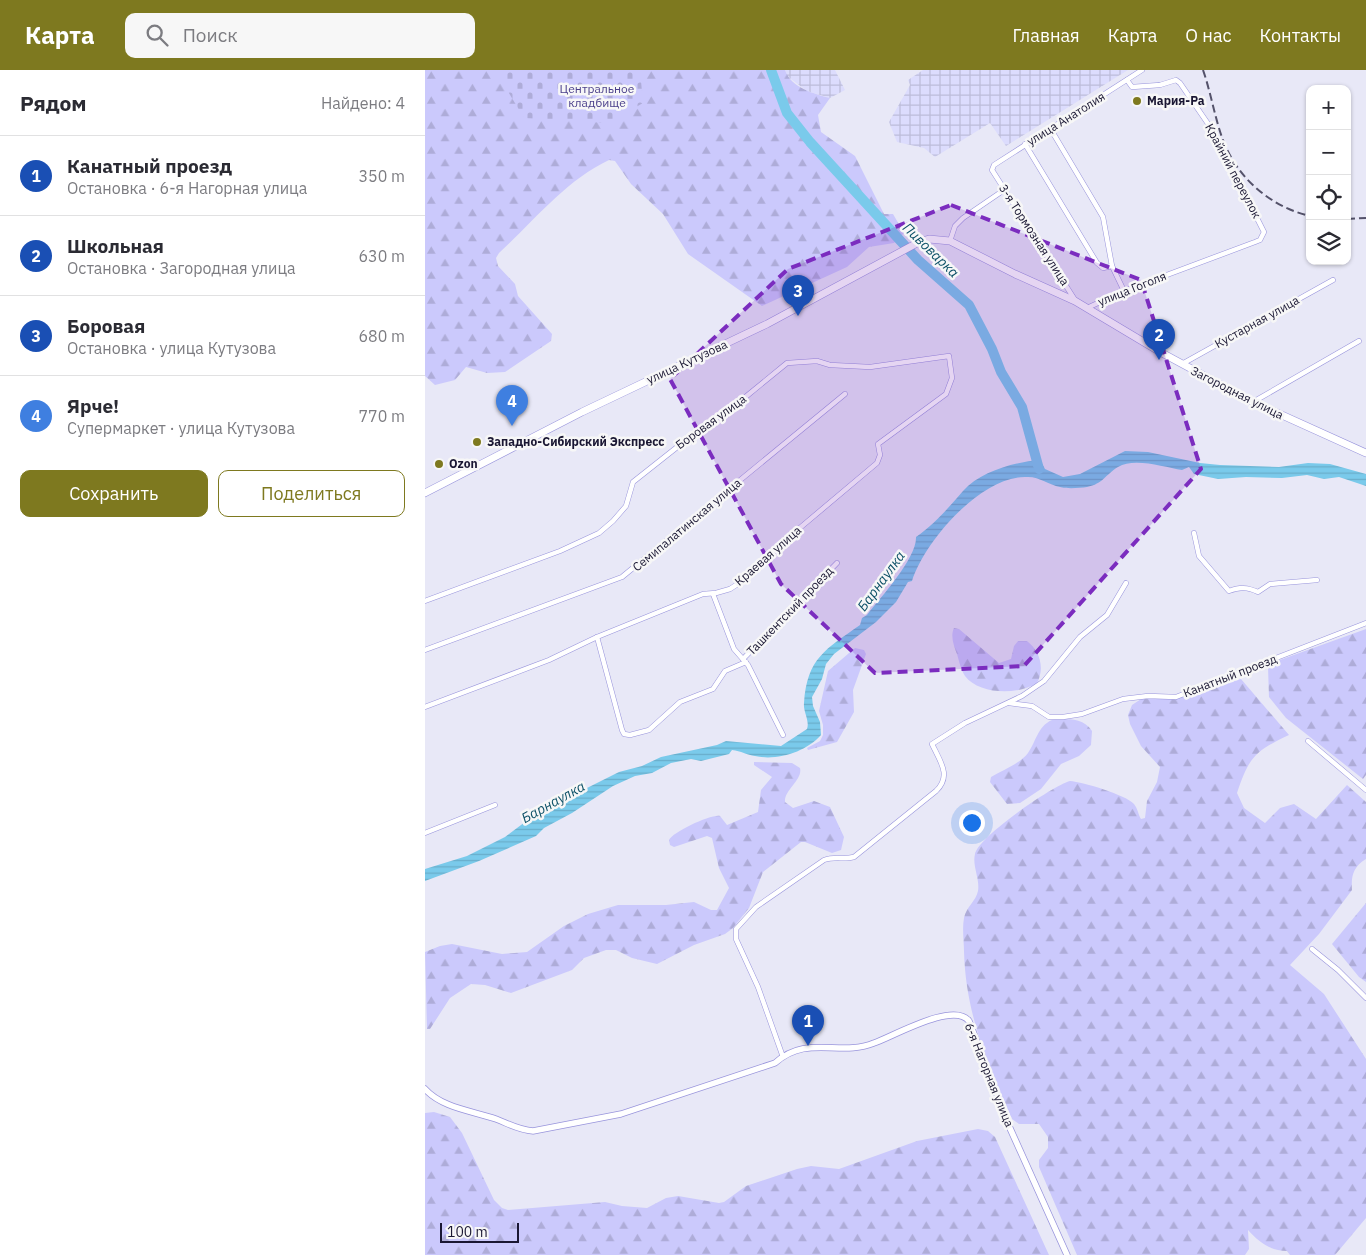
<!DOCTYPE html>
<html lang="ru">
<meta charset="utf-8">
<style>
:root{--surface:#fff;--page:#f7f7f7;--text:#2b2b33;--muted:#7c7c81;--line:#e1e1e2;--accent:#7e791f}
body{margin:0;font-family:"IBM Plex Sans",sans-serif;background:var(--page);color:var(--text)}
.controls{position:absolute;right:15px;top:15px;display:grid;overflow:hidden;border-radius:10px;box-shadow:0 1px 4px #0004}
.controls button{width:45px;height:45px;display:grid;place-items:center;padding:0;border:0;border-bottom:1px solid var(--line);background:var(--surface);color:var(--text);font:25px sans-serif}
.scale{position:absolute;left:15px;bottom:12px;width:79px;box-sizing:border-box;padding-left:5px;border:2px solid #1a1733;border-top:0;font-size:14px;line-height:18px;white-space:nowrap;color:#1a1733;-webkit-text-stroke:4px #f7f7f7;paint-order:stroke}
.you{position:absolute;left:546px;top:752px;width:18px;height:18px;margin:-12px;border:4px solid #fff;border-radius:50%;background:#1a73e8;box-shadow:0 0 0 8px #1a73e833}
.badge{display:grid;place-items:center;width:32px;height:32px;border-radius:50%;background:var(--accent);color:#fff;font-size:16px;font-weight:700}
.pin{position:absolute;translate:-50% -41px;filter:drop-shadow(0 1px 2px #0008)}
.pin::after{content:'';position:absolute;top:26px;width:18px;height:15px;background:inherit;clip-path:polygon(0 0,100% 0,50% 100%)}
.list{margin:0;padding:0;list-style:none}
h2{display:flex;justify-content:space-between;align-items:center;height:65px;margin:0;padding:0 20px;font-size:21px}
h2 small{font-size:16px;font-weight:400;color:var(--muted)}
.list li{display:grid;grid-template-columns:32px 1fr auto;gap:15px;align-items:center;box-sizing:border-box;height:80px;padding:0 20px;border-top:1px solid var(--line)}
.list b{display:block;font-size:19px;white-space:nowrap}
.list p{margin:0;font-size:16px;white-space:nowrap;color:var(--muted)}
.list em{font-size:16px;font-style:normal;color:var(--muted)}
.actions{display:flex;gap:10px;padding:15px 20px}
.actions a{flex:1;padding:11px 0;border:1px solid var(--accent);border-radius:10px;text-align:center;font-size:18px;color:var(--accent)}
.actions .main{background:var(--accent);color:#fff}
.icon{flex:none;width:28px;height:28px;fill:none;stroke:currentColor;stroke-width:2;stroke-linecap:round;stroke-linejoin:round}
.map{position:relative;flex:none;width:941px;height:1185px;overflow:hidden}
header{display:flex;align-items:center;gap:30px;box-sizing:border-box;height:70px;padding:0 25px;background:var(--accent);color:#fff}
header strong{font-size:24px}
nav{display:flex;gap:28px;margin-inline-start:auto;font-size:18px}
.search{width:350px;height:45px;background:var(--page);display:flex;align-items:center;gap:12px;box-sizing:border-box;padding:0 18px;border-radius:10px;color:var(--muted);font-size:19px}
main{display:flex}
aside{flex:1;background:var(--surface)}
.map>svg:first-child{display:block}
.industrial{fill:url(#industrial-grid)}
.forest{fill:url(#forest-firs)}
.cemetery{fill:url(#cemetery-stones)}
.water{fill:url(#water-rules)}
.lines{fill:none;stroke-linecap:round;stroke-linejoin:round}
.river{stroke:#7acaeb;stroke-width:10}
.minor-casing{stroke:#9894dc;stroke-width:5.5}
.tertiary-casing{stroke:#9894dc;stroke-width:7}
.secondary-casing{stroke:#9894dc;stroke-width:8}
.minor{stroke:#fff;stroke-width:4.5}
.tertiary{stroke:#fff;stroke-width:5.5}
.secondary{stroke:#fff;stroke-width:7}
.rail{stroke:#54526a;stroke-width:2;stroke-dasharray:8 4;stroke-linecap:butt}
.marked{fill:#7b2cbf;fill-opacity:0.2;stroke:#7b2cbf;stroke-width:4;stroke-dasharray:10 6;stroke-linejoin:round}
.poi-dot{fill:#7e791f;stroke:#f7f7f7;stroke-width:2}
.labels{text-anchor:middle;stroke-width:5;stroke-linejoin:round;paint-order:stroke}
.park-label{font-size:12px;fill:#4a3f8b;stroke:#f7f7f7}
.poi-label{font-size:12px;font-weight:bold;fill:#1a1733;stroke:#f7f7f7;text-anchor:start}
.street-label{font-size:12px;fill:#1a1733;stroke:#f7f7f7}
.water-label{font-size:14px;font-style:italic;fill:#0c5067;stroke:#f7f7f7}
</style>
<header>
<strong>Карта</strong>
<div class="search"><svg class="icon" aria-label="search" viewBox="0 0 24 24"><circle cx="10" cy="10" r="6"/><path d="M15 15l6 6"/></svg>Поиск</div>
<nav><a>Главная</a><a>Карта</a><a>О нас</a><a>Контакты</a></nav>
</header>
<main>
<aside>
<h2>Рядом<small>Найдено: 4</small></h2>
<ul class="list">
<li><span class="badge" style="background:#1a4fb4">1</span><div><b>Канатный проезд</b><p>Остановка · 6-я Нагорная улица</p></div><em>350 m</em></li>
<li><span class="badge" style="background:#1a4fb4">2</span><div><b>Школьная</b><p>Остановка · Загородная улица</p></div><em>630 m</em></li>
<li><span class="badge" style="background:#1a4fb4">3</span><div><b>Боровая</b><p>Остановка · улица Кутузова</p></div><em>680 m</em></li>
<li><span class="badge" style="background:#3f7fe0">4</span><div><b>Ярче!</b><p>Супермаркет · улица Кутузова</p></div><em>770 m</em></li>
</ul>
<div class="actions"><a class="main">Сохранить</a><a>Поделиться</a></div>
</aside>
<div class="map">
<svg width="941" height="1185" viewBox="0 0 941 1185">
<defs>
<pattern id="industrial-grid" width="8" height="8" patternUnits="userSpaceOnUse" patternTransform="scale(1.25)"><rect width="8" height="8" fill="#dcdcfd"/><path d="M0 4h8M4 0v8" fill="none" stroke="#bcbcd9"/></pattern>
<pattern id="forest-firs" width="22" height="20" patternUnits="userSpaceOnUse" patternTransform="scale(1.25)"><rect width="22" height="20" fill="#cbc9fc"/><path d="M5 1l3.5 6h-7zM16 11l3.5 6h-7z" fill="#aeacd8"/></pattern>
<pattern id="cemetery-stones" width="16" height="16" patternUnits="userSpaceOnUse" patternTransform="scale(1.25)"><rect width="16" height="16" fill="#cbc9fc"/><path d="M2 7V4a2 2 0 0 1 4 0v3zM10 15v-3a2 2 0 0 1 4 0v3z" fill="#aeacd8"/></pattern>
<pattern id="water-rules" width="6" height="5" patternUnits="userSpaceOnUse" patternTransform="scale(1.25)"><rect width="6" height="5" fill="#7acaeb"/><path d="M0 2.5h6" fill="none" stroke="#69adca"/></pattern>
</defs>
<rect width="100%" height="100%" fill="#e8e8f7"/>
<g class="industrial">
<polygon points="360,0 410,0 420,20 405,28 382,21 362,6"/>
<polygon points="498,0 703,0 581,76 565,53 510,87 499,78 472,72 464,52 485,15 483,10"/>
</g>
<g class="forest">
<path d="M 0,0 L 360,0 C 366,18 390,24 405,28 L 393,45 L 396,62 L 430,86 L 459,144 L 468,144 L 479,163 L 469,173 L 444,177 L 422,197 L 337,236 L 263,184 L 238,144 L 206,114 L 190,91 L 184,90 C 141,110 109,151 74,183 L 71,188 L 73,196 L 90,214 L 93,226 L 127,264 L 126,271 L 80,302 L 62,303 L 41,297 L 30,310 L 10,315 L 0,306 Z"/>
<path d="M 529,558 L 534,559 L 574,593 L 586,589 L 589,576 L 593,571 L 602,571 C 615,581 620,598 612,613 C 594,625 554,625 540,606 C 536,600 534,591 532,584 C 529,576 525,566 529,558 Z"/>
<polygon points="941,559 941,705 938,709 861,648 844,627 843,597 852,591"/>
<polygon points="430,578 439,580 441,584 428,620 429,642 412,672 383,680 382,678 395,671 398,665 398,655 394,641 403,601"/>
<path d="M 816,609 L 864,665 C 830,681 824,687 812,723 L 819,738 L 840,753 L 855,738 L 869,734 L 891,749 L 922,715 L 941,732 L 941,789 C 928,797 926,806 927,820 L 894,864 L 865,895 L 899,924 L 941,989 L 941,1148 L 910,1185 L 865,1185 L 862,1181 C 845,1181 834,1172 823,1160 L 824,1179 L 820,1185 L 652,1185 L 614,1097 L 614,1090 L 623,1078 L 623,1067 L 614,1054 L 594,1054 L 587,1049 C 562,992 541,945 539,882 C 539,871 537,859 539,848 C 541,837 551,831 553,821 C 555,809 547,796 550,784 C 553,767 627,716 645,711 C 658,712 701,725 709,734 C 713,739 713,744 716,749 L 720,748 L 722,731 L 732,712 L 735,697 L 716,676 L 705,654 L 703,645 L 707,635 L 716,629 L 751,625 Z"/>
<path d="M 630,649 C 644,649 659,648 667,661 L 666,675 L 654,686 L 636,694 L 616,719 L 595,733 L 582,734 L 565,712 L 566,707 C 576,701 596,693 603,683 C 612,670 613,654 630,649 Z"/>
<path d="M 329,692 L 367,693 L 375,698 C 378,710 359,720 360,732 L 368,738 L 389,731 L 405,737 L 419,767 L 416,780 L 407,783 L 380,772 L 376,772 L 338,802 L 324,838 L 308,858 L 300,864 L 269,875 L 232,894 L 207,888 L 191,880 L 181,880 L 159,888 L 147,900 L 86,923 L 60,915 L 46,914 L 25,928 L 5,959 L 2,959 L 0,882 L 15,876 L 27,874 L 77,884 L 102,882 L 139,856 L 163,844 L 193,835 L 241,835 L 269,832 L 286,840 L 292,840 L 304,818 L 294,798 L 287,768 L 282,766 L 249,777 L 245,775 L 244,770 C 248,762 286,744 295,746 L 302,755 L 333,742 L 336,720 L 347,707 L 329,695 Z"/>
<polygon points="941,833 941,912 934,907 907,874"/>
<polygon points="9,1042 25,1047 37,1063 69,1130 77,1138 83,1140 180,1132 197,1136 222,1138 241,1128 253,1126 294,1133 299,1132 321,1116 372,1099 386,1096 414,1099 492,1071 553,1059 563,1061 570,1067 624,1185 0,1185 0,1043"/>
</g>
<polygon class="cemetery" points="70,0 215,0 218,33 183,53 99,48"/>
<path class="water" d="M 700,381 L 723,382 L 775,393 L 795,395 L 854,397 L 883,393 L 905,394 L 941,404 L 941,416 L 914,407 L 899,409 L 882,405 L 857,408 L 821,407 L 793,409 L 769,404 L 764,397 L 757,400 C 739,397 709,387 693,397 C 681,404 678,414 662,417 C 655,418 642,419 635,417 C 624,415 615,407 603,407 C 558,404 500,470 487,511 L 483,512 L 471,532 L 451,552 L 409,584 L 401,594 L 397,609 L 387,627 L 388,636 L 395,652 L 396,665 C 381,682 352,691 330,686 C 322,685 316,681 307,680 L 304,684 L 276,691 L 266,689 L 246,693 L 227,703 L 210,706 L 188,716 L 147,743 L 119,758 L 111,766 L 54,791 L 0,811 L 0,799 L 42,786 L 80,767 L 112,743 L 194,702 L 217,696 L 236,687 L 292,675 L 301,671 L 356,676 L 382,659 C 385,651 378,642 379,633 C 382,588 401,579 435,555 L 437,548 L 442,545 C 456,527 492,488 491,467 C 510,454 523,438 538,421 C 556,401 590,392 615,390 L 620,399 L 638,407 L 655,404 Z"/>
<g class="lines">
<polyline class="river" points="346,0 362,43 385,72 493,190 544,235 567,279 576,302 597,337 614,399"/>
<g class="minor-casing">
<g id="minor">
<polyline points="625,58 678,147 687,196 699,221"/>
<polyline points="600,74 672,193 678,198 687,196"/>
<polyline points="525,171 530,156 538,148 579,120"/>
<polyline points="650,230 567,100 569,95 717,0"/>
<polyline points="662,238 699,221 830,172 835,170 839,162 788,61 755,13 751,10 735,15 707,17 702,10"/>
<polyline points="757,294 908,210"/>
<polyline points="828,332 934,271"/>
<path d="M 769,463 L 774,486 L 804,521 C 815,517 822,517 833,522 L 845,514 L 892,510"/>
<polyline points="288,524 309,579 323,595 358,665"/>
<polyline points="0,531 135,481 174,463 188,451 201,436 208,412 275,359 318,329 362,293 392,291 405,295 445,297 524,286 527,308 521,324 453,374 455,385 452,393 370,462 322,508 305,519 291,523 278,524 172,567 124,590 0,637"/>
<polyline points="172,567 197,660 199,664 205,665 224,660 255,632 288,619 300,601 321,592"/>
<polyline points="0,580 197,507 420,324"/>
<polyline points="318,589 412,493"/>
<polyline points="584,633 607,636 624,647 638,647 657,644 698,629 723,626 751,627 941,553"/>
<polyline points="883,671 941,720"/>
<polyline points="0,763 70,735"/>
<polyline points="887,879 913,900 941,928"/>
<path d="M 358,987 L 333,917 L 311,869 L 311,859 L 331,837 L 399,790 C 410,786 419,790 429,787 L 511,721 C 527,706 515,691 507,674 L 540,653 L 597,626 L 619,611 L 655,567 L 682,545 L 701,513"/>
</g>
</g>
<g class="tertiary-casing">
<path id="tertiary" d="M 0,1019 C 17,1038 48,1041 71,1049 C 84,1054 94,1060 108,1061 L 196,1044 L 350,993 C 382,964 415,987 449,973 C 469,966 529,931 544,951 L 584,1056 L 642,1185"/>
</g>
<g class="secondary-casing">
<polyline id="secondary" points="0,423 157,342 342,254 494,172 504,169 525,171 590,204 650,231 737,283 828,332 941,383"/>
</g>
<use href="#minor" class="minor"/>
<use href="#tertiary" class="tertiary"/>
<use href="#secondary" class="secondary"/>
<g class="rail">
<path d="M 778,0 C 786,23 790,49 798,70 C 812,108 846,137 885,146"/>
<polyline points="922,149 941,148"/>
</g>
</g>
<path class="marked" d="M 526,135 L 716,210 L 776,399 L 599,596 L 450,603 L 356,514 L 245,309 L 363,199 Z"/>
<g class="poi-dot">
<circle cx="712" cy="31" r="5"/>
<circle cx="52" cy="372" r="5"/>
<circle cx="14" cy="394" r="5"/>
</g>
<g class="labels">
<g class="park-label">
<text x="172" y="23">Центральное<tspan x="172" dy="14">кладбище</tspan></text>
</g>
<g class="poi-label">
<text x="722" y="35">Мария-Ра</text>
<text x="62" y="376">Западно-Сибирский Экспресс</text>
<text x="24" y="398">Ozon</text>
</g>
<g class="street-label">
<text transform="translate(641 49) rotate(-32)" y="4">улица Анатолия</text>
<text transform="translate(808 101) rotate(62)" y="4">Крайний переулок</text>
<text transform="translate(609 165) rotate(57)" y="4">3-я Тормозная улица</text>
<text transform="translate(707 219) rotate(-22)" y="4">улица Гоголя</text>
<text transform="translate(832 252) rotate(-29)" y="4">Кустарная улица</text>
<text transform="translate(262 292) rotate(-25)" y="4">улица Кутузова</text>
<text transform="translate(812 323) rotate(27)" y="4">Загородная улица</text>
<text transform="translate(286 352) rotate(-36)" y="4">Боровая улица</text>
<text transform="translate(262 455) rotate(-40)" y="4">Семипалатинская улица</text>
<text transform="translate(343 486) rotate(-41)" y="4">Краевая улица</text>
<text transform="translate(365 541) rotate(-46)" y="4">Ташкентский проезд</text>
<text transform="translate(805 606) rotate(-21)" y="4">Канатный проезд</text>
<text transform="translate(564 1005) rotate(68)" y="4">6-я Нагорная улица</text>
</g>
<g class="water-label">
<text transform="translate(506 180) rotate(44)" y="5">Пивоварка</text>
<text transform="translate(456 511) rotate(-54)" y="5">Барнаулка</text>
<text transform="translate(128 732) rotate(-29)" y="5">Барнаулка</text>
</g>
</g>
</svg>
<div class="controls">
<button>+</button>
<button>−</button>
<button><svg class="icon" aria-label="locate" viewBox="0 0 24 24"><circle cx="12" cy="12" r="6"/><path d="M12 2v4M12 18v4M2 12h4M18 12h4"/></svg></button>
<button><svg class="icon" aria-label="layers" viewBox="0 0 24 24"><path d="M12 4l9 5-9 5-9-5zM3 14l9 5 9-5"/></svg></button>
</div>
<div class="scale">100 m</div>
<div class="you"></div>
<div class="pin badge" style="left:383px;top:976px;background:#1a4fb4">1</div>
<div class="pin badge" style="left:734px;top:290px;background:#1a4fb4">2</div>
<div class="pin badge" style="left:373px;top:246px;background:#1a4fb4">3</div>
<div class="pin badge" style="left:87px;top:356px;background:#3f7fe0">4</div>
</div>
</main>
